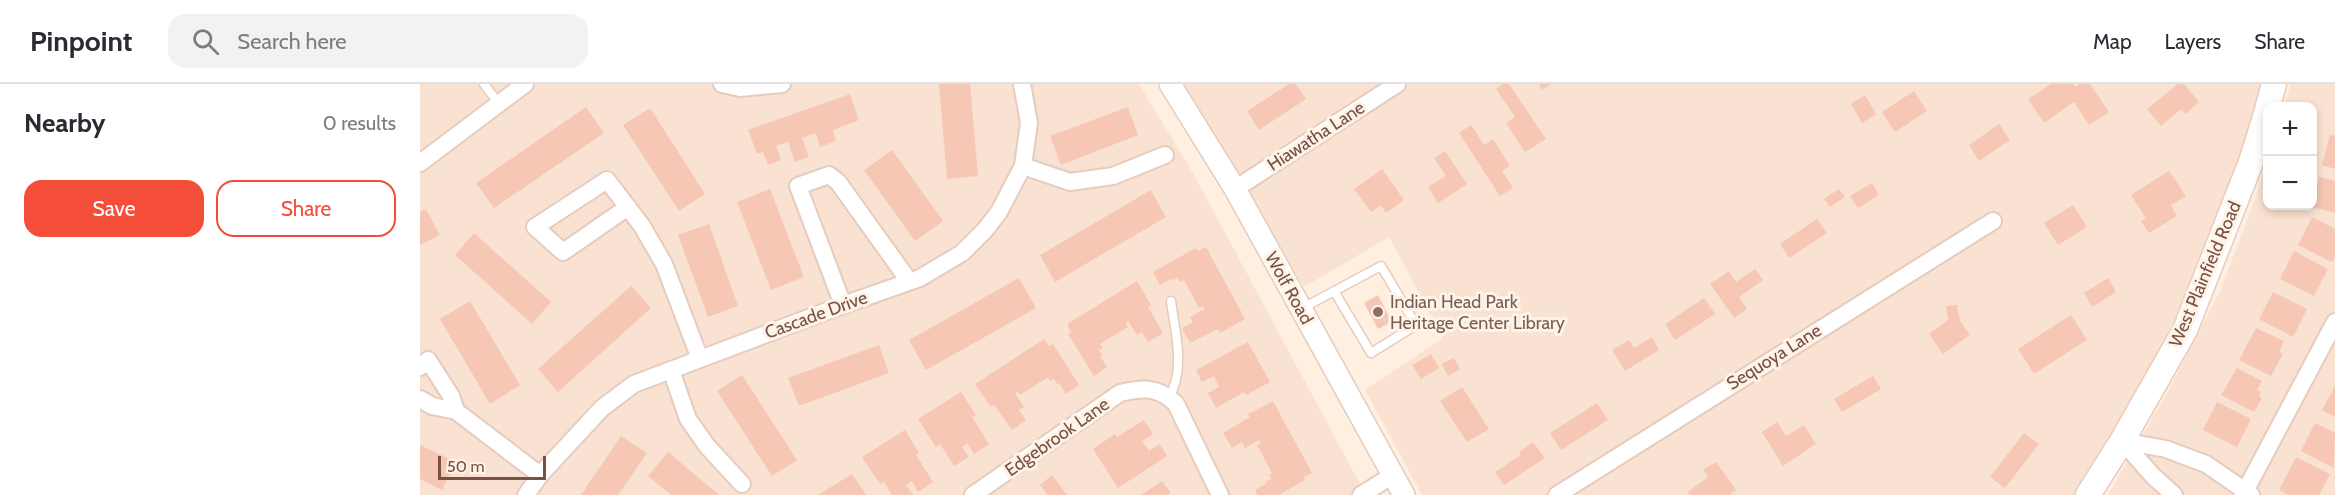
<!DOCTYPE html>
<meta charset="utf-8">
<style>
:root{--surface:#fff;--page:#f2f2f3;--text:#2b2b33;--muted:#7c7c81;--line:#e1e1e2;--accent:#f44d39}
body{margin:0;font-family:Cabin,sans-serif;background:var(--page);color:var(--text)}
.controls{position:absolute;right:18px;top:18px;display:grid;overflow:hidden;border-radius:12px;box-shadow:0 3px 9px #0003}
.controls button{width:54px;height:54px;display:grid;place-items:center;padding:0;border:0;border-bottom:2px solid var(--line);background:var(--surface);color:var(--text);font:30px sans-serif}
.scale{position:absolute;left:18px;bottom:15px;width:108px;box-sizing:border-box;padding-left:6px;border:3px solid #775145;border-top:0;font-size:16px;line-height:21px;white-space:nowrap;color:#775145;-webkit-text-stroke:4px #fff3e8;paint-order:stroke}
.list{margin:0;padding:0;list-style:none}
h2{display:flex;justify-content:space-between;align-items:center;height:78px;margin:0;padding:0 24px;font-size:26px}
h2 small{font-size:20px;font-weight:400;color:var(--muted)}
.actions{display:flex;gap:12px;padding:18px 24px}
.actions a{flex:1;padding:14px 0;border:2px solid var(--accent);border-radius:18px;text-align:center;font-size:21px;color:var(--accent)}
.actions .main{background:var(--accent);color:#fff}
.icon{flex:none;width:33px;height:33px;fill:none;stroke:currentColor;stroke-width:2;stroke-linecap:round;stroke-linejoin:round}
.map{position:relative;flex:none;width:1915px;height:411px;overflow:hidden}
header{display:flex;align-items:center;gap:36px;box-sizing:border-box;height:84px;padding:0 30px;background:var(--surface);border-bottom:2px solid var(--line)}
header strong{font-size:28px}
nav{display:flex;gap:33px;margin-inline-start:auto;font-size:21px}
.search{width:420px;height:54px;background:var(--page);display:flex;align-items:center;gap:15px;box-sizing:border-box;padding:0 21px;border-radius:18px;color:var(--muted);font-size:22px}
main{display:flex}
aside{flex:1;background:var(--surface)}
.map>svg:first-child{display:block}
.residential{fill:#f9e2d1}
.building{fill:#f6c7b5}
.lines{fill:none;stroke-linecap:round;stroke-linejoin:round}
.service-casing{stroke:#e5ccbe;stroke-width:11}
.minor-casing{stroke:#e5ccbe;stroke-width:20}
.tertiary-casing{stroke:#e5ccbe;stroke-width:24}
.secondary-casing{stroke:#ebcbba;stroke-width:27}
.service{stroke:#fff;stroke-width:8}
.minor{stroke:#fff;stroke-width:16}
.tertiary{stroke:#fff;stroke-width:21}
.secondary{stroke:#fff;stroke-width:24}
.education-dot{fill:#8d6e63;stroke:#fff3e8;stroke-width:2}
.labels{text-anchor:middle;stroke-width:6;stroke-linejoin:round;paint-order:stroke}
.street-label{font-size:18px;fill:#775145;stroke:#fff3e8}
.education-label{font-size:18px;fill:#785e54;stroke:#fff3e8;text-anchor:start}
</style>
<header>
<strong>Pinpoint</strong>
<div class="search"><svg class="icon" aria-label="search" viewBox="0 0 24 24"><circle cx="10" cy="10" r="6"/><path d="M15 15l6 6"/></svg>Search here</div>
<nav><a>Map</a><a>Layers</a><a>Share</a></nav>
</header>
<main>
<aside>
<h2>Nearby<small>0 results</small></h2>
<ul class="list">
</ul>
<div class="actions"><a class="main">Save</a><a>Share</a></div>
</aside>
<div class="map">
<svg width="1915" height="411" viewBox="0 0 1915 411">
<rect width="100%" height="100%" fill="#feefe0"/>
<g class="residential">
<polygon points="0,0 719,0 774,91 946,411 0,411"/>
<polygon points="763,0 1843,0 1814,92 1778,190 1700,339 1655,411 1002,411 945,306 1023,254 969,153 884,203"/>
<polygon points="1871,0 1915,0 1915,411 1688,411 1747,309 1801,205 1836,113 1847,75 1848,122 1892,122 1892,22 1864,22"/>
</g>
<g class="building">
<polygon points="519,0 550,0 558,92 527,95"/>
<polygon points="869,0 876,0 886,15 839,46 827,27"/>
<polygon points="1083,0 1089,0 1126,55 1105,68 1086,39 1095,33 1076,5"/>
<polygon points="1119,0 1131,0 1122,6"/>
<polygon points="1631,0 1653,0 1655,3 1660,0 1670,0 1689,28 1669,41 1654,18 1624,39 1608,15"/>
<polygon points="1758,0 1764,0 1779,18 1765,30 1761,25 1741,42 1727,25"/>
<polygon points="1494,7 1507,27 1475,48 1462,28"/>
<polygon points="430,10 439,36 413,46 416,57 400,63 396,49 382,54 389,73 375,78 368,58 356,62 361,76 348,81 343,68 337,70 328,46"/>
<polygon points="1445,11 1456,30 1442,39 1431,20"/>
<polygon points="166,23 184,49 74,124 56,99"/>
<polygon points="708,23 718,51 641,81 630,52"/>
<polygon points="230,24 285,110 259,127 203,41"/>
<polygon points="1579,40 1590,56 1559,77 1549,61"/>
<polygon points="1051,41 1064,61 1073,55 1090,82 1082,87 1093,104 1080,112 1039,49"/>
<polygon points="1910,51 1915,52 1915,85 1902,81"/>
<polygon points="472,66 523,137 495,157 444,86"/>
<polygon points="1025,67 1047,100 1018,119 1008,103 1026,92 1014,74"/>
<polygon points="962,85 984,116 966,129 961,121 951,128 934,105"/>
<polygon points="1749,87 1766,112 1751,121 1757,132 1729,149 1721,137 1726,134 1711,111"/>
<polygon points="1899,93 1915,97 1915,129 1892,123"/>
<polygon points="1452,99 1459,111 1438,124 1430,112"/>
<polygon points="350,105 384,193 351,206 317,118"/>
<polygon points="1419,105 1425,113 1410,123 1404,115"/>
<polygon points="731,106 746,133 635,198 620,171"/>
<polygon points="1653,121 1667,143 1638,161 1624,139"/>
<polygon points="6,125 20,151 0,161 0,128"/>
<polygon points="1892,133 1915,145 1915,172 1912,178 1878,161"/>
<polygon points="1397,135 1407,149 1369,174 1360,160"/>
<polygon points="289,140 318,222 288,233 258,151"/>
<polygon points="54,149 131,218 112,240 35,171"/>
<polygon points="786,163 825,235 800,249 798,245 770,259 762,244 773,238 770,233 785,225 783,222 779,224 764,196 760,198 758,194 752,196 751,195 740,201 733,188 776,164 778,167"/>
<polygon points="1874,167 1908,185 1894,212 1860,195"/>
<polygon points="1335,185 1343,196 1319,213 1327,225 1314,234 1290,200 1309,187 1316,198"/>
<polygon points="599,194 616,224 506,286 489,256"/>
<polygon points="1688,194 1696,208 1672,223 1664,209"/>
<polygon points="717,197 731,221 728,223 743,249 728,258 722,248 717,251 708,237 706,239 708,243 680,260 683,264 679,266 682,271 680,272 687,283 674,292 648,250 651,248 647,240"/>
<polygon points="211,202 231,224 138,308 118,285"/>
<polygon points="1853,208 1887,225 1873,253 1839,235"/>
<polygon points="958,211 972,238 958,245 944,219"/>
<polygon points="1284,214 1295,230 1255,256 1245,240"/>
<polygon points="50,217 100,301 70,320 20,235"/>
<polygon points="1537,221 1540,237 1550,251 1523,270 1509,250 1528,236 1526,222"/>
<polygon points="1651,231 1667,256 1614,290 1598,265"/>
<polygon points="1836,244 1864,257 1859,268 1863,270 1851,292 1819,276"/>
<polygon points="1232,253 1239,266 1205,287 1192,266 1209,256 1214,264"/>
<polygon points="624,255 629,262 633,260 659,301 646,310 639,299 637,300 634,295 630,297 628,293 600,311 598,308 595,309 604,323 599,326 606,336 592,346 574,321 571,323 555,300"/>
<polygon points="828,258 850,298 826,311 824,308 796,324 788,309 799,303 794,292 782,298 776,286"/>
<polygon points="459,261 469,289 379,322 368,294"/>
<polygon points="1011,270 1019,284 1001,295 992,281"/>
<polygon points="1034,274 1040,285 1028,292 1022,280"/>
<polygon points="1817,284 1842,297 1837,306 1841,308 1839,312 1842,314 1834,328 1801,311"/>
<polygon points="322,291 377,376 352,392 297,307"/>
<polygon points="1453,292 1461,305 1422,328 1414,315"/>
<polygon points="1915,302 1915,333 1902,326"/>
<polygon points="1042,303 1069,345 1047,358 1020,317"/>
<polygon points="541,308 556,331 552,333 569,360 554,370 547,359 542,363 549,373 534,382 520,360 516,363 498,335"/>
<polygon points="853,317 892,389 884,393 885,396 859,411 837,411 835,406 846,400 845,398 851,395 849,391 852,389 837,361 841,359 839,356 825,364 822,358 812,364 803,349 830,333 828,330"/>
<polygon points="1797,318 1831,335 1817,363 1783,346"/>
<polygon points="1177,319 1188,336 1141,366 1130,349"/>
<polygon points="724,336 733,350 722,357 729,367 740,360 747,372 698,404 673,365 695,350 697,353"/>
<polygon points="1357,338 1366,352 1384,341 1396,360 1363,382 1342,348"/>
<polygon points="1895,339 1915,349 1914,384 1881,367"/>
<polygon points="485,346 499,369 496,371 513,398 498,408 492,397 486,401 493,411 472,411 464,398 460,400 442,373"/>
<polygon points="1604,349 1619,360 1585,404 1570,393"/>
<polygon points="201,352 227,369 198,411 161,411"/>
<polygon points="1113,358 1125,374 1084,401 1075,388 1101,371 1099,368"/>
<polygon points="0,361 36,378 22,406 0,395"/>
<polygon points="248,368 299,411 251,411 228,392"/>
<polygon points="1876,373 1910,390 1899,411 1869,411 1859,406"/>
<polygon points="1296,378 1316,406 1309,411 1270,411 1268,408 1288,393 1283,386"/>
<polygon points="432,390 446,411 398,411"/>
<polygon points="632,391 647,411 628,411 620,401"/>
<polygon points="742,397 751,409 748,411 721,411"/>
</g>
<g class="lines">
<g class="service-casing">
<g id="service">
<polyline points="64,0 79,20"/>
<polyline points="881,225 961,182 996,241 951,269 914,207"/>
<path d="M 749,313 C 766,285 755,248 751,217"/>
</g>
</g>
<g class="minor-casing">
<g id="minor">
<polyline points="302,0 320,4 362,0"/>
<polyline points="0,79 105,0"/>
<polyline points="603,82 650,98 693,92 745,71"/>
<polyline points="815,105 977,0"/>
<polyline points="208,123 143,168 115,143 187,96 222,142 244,180 280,275"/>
<polyline points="423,221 378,102 409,91 418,98 489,197"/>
<polyline points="0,283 8,276 31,312 36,327"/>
<polyline points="251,286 268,335 287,362 322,400"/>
<polyline points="0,315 12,322 36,327 120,391"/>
<polyline points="1702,357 1746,365 1786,380 1831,411"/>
<polyline points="1702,357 1733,392 1754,411"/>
<polyline points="106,411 120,391 182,324 214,300 423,221 500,194 542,169 565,146 579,128 603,82 609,39 602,0"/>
<path d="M 553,411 L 700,309 C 723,304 738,302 756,320 L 800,411"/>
<polyline points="941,411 973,391"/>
<polyline points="1137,411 1573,137"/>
<polyline points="1823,411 1915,238"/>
</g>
</g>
<g class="tertiary-casing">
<polyline id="tertiary" points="750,0 815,105 984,411"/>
</g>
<g class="secondary-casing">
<g id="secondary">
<polyline points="1848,22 1854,0"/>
<polyline points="1668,411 1702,357 1765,246 1831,78 1848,23"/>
</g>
</g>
<use href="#service" class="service"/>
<use href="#minor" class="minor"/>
<use href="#tertiary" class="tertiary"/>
<use href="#secondary" class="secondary"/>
</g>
<circle class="education-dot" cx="958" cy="228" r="6"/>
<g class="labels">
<g class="street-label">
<text transform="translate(896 52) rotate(-33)" y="6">Hiawatha Lane</text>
<text transform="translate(1785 190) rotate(-67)" y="6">West Plainfield Road</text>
<text transform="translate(869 204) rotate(61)" y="6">Wolf Road</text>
<text transform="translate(396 231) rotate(-20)" y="6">Cascade Drive</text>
<text transform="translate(1354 273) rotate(-32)" y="6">Sequoya Lane</text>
<text transform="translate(637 353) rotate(-35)" y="6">Edgebrook Lane</text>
</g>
<g class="education-label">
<text x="970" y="224">Indian Head Park<tspan x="970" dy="21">Heritage Center Library</tspan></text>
</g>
</g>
</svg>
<div class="controls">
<button>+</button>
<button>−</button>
</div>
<div class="scale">50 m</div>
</div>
</main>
